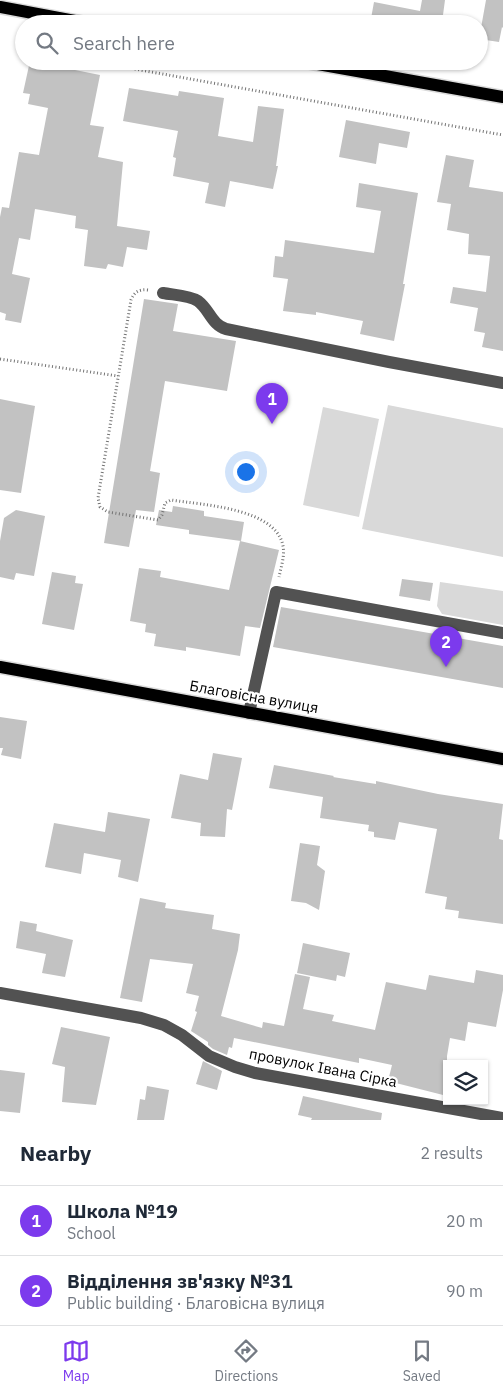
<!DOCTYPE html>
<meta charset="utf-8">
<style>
:root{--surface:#fff;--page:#f6f6f7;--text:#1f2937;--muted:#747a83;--line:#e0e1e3;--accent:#7c3aed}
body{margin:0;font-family:"IBM Plex Sans",sans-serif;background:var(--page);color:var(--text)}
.controls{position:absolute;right:15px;bottom:15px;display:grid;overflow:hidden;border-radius:0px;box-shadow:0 1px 4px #0004}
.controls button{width:45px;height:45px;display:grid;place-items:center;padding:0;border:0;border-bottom:1px solid var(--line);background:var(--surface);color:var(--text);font:25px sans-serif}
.you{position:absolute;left:245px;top:471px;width:18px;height:18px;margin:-12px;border:4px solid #fff;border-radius:50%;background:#1a73e8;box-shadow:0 0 0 8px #1a73e833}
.badge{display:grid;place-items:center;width:32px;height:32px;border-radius:50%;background:var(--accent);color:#fff;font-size:16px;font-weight:700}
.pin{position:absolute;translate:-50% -41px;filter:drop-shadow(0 1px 2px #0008)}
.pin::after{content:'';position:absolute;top:26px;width:18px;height:15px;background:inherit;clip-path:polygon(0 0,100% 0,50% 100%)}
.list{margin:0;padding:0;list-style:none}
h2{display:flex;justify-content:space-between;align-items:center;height:65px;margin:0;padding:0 20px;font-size:21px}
h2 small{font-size:16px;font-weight:400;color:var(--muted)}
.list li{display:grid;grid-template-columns:32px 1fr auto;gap:15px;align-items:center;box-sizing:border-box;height:70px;padding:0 20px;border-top:1px solid var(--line)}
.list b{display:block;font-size:19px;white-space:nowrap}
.list p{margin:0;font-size:16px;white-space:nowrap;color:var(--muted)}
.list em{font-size:16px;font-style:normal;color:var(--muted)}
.icon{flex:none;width:28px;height:28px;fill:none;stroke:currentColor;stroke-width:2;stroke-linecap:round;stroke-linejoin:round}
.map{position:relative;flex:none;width:503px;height:1120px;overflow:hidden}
.search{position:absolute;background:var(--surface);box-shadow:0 1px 4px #0004;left:15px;right:15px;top:15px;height:55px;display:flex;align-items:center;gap:12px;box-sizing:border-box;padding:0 18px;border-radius:28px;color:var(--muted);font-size:19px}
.sheet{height:205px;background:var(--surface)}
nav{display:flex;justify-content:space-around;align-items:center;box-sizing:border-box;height:70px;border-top:1px solid var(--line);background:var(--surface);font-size:14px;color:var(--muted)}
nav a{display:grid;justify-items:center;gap:2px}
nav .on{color:var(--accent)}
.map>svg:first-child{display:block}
.green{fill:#d9d9d9}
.building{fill:#c2c2c2}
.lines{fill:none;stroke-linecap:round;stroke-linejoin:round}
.major-casing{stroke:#dbdbdb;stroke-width:15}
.path{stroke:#747474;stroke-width:3;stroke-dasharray:1 2.5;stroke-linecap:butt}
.minor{stroke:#525252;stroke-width:12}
.major{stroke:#000;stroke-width:12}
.labels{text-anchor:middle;stroke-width:4.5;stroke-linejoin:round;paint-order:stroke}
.street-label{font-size:15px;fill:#000;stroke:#fff}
</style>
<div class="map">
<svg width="503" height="1120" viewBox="0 0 503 1120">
<rect width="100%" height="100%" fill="#fff"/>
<g class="green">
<polygon points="388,405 503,428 503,557 362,529"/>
<polygon points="323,407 379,419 359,517 303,505"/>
<polygon points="440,582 503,591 503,625 442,614 437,606"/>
</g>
<g class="building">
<polygon points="422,0 445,0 443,15 445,16 444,24 370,24 374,2 420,11"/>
<polygon points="486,0 503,0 503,28 502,27 499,42 479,39"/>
<polygon points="30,61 100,75 90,125 104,127 98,157 123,162 117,226 150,231 147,250 127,247 123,267 108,264 106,269 84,266 88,230 75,228 76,216 35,209 30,240 19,238 12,274 30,278 21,323 5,320 6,314 0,312 0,217 2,207 9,208 19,152 39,155 48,108 28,104 30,94 23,93"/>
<polygon points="129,88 178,96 179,91 224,98 218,136 253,142 258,106 284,109 276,166 278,166 273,189 230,181 225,207 205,203 209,183 173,176 176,158 173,157 178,131 123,121"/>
<polygon points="346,120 410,132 407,148 379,143 376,164 339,157"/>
<polygon points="446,155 474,160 469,187 503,192 503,351 482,347 485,333 474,331 478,308 450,303 453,287 486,292 490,256 468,254 469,234 447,230 451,204 437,202"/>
<polygon points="359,183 418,193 403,284 405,284 394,341 360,334 363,321 316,312 316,315 283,311 288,279 273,277 275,256 283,257 285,240 374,253 381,211 356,207"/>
<polygon points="144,299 178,304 173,331 236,341 227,391 165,381 150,471 160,473 154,512 136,510 129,547 104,543"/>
<polygon points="0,399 35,406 21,493 0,490"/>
<polygon points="173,506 204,511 204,516 244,522 241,541 189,534 189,530 156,525 159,510 172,512"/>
<polygon points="16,510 45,516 34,576 16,573 14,580 0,577 0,541 4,518"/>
<polygon points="240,541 279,550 260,628 245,626 240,656 186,647 186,651 154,646 156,634 145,632 146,624 130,621 139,568 161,571 160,577 229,590"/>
<polygon points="52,572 76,576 75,583 83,584 74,630 42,624"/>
<polygon points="402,579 433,583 430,601 399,596"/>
<polygon points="281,607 503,646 503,688 273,647"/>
<polygon points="0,717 27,721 21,759 1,755 3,748 0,748"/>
<polygon points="213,753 242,758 232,810 227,809 225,837 200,836 201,823 171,818 180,774 208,780"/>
<polygon points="274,765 334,776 333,777 376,784 376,781 438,794 503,804 499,839 503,840 503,924 458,918 459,911 445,909 447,897 425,893 437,829 399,822 395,840 374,837 374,832 368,831 369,825 320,818 323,797 269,788"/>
<polygon points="108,812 150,819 138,882 118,877 121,860 84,853 81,874 45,867 54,823 105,832"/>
<polygon points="300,843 320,846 317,865 325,871 319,910 306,903 291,901"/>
<polygon points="140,898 166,903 165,908 214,915 212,929 240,934 238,950 221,1016 262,1028 263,1022 284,1026 295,974 310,977 303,1009 334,1015 332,1021 375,1030 386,982 426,990 429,975 474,983 476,970 503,975 503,990 496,1027 468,1022 465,1041 450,1038 447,1056 447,1096 388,1081 392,1065 359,1058 359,1063 234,1038 232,1048 229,1047 227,1055 213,1049 208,1045 208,1042 191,1031 197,1012 195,1011 199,996 186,993 193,964 150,959 142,1002 120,998"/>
<polygon points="20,921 37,924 36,931 73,940 65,977 42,973 46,954 16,948"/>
<polygon points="303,943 350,953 345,977 337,975 336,981 297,973"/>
<polygon points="61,1027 110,1037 96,1105 62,1102 65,1067 52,1064"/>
<polygon points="203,1061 222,1071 217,1090 196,1084"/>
<polygon points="0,1070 25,1073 20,1113 0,1111"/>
<polygon points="147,1086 169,1090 164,1120 137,1120 140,1099 145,1100"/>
<polygon points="303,1096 382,1113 381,1120 311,1120 312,1118 298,1115"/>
</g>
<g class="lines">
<g class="major-casing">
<g id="major">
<polyline points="0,7 91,24"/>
<polyline points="301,61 503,97"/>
<polyline points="0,667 503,759"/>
</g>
</g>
<g class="path">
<polyline points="90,61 503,135"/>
<path d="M 148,290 C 139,289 134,292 131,300 L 98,498 L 100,507 L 108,512 L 158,520 L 162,515 L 165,503 L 171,500 C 203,505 276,508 283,546 C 285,556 281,567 279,577"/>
<polyline points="0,359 118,376"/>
</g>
<g class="minor">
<path d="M 163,293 C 174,295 189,295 198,301 C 210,310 211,324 226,329 L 389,362 L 503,383"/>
<polyline points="249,713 276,592 503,633"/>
<polyline points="0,993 141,1018 164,1025 182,1035 209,1056 235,1067 255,1073 503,1118"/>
</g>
<use href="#major" class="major"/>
</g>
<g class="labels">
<g class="street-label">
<text transform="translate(254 697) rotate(10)" y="5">Благовісна вулиця</text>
<text transform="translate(323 1068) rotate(11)" y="5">провулок Івана Сірка</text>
</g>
</g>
</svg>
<div class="controls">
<button><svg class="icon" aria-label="layers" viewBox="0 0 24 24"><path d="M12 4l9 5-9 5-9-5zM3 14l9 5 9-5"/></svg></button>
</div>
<div class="you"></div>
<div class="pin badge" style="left:272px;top:424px">1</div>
<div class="pin badge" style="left:446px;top:667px">2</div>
<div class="search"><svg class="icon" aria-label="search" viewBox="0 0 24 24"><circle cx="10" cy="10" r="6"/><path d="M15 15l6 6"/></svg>Search here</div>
</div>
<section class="sheet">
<h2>Nearby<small>2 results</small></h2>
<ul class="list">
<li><span class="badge">1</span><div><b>Школа №19</b><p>School</p></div><em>20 m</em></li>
<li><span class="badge">2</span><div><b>Відділення зв'язку №31</b><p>Public building · Благовісна вулиця</p></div><em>90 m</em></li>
</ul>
</section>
<nav>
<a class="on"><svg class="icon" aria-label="map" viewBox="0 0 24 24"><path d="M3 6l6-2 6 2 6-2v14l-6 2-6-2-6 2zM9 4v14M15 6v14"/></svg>Map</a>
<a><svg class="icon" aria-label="directions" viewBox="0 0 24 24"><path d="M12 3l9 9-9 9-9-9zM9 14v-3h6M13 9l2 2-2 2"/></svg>Directions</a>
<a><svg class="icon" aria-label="saved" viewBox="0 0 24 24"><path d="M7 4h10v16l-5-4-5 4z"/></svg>Saved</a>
</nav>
